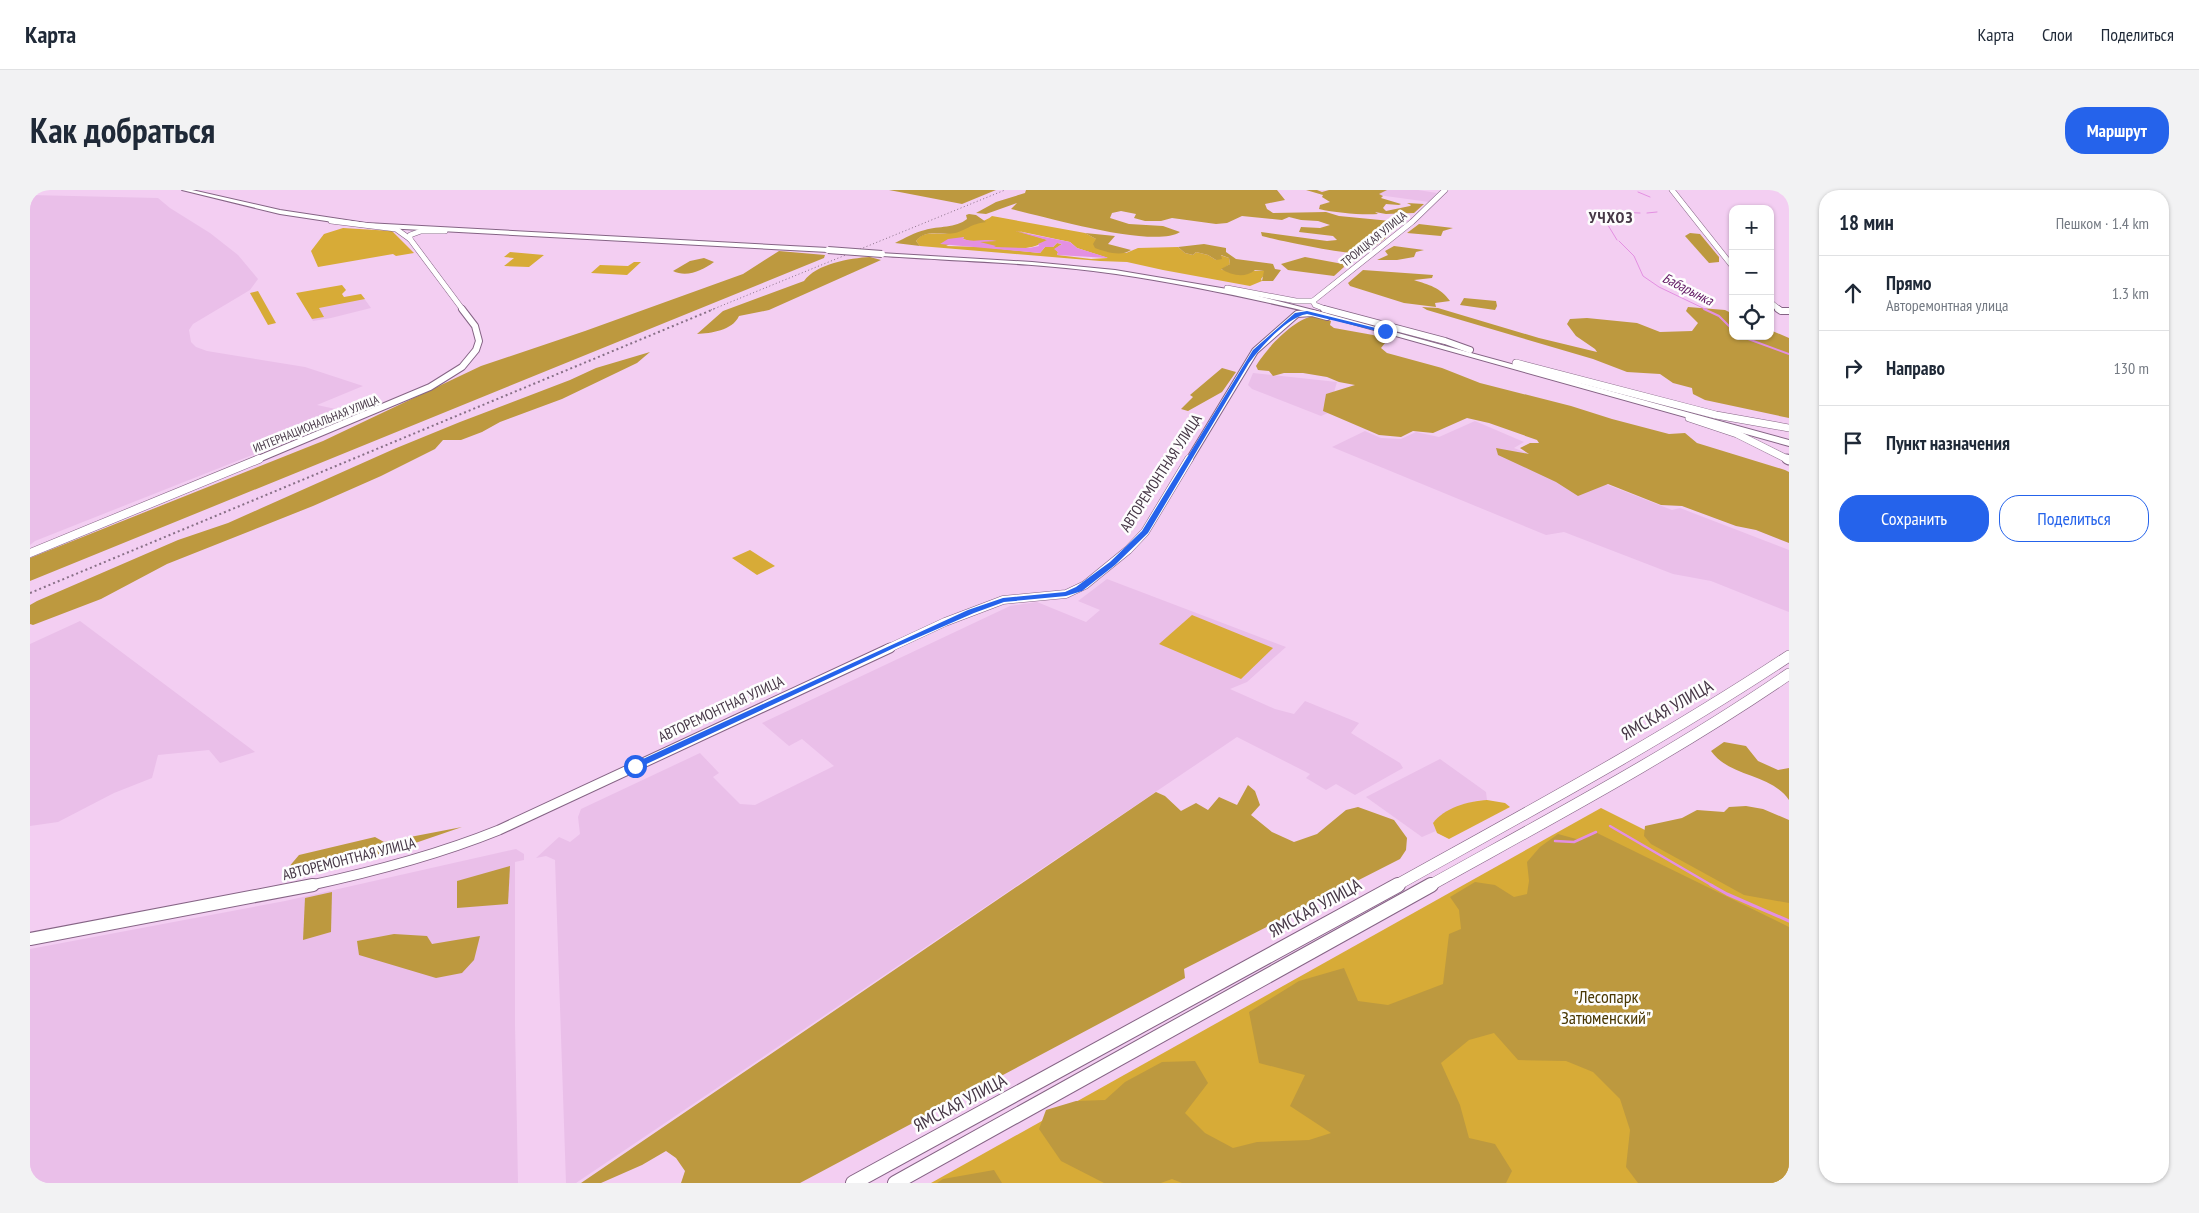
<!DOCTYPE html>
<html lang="ru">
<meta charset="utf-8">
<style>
:root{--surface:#fff;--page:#f2f2f3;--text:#1f2937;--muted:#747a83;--line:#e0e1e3;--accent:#2563eb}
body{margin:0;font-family:"PT Sans Narrow",sans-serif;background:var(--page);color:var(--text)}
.controls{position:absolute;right:15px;top:15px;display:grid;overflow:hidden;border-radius:10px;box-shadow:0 1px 4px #0004}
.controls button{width:45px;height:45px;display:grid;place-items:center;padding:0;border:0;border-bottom:1px solid var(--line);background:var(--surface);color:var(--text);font:25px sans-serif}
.stop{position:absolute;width:15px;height:15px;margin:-11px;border:4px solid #2563eb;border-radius:50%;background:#fff}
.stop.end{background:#2563eb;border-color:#fff;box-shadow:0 1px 5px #0008}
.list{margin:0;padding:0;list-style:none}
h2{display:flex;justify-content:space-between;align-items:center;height:65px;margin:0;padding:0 20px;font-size:21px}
h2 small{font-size:16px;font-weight:400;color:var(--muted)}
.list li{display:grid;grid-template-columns:32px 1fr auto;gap:15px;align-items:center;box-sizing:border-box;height:75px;padding:0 20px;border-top:1px solid var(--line)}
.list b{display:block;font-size:19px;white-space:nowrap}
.list p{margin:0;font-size:16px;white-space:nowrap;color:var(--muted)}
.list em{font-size:16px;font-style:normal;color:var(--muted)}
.actions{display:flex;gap:10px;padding:15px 20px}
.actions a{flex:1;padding:11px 0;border:1px solid var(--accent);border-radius:20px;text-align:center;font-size:18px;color:var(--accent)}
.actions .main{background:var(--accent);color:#fff}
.icon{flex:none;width:28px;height:28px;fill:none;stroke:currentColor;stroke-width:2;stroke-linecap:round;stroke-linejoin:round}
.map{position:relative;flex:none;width:1759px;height:993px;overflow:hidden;border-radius:20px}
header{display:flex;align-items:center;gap:30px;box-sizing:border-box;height:70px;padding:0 25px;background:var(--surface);border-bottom:1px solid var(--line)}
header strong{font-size:24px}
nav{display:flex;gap:28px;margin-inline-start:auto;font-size:18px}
.intro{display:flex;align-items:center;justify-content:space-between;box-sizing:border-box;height:120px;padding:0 30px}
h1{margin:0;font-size:35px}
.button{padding:12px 22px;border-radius:20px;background:var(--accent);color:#fff;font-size:18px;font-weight:700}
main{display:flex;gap:30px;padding:0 30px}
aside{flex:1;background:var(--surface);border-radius:20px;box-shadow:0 1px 4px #0004}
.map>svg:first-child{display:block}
.built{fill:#eabfe9}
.green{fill:#d7ab37;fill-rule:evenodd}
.forest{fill:#bd993f}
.water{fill:#e390e2}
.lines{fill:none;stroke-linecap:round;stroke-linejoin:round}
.stream-far3{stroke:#e390e2;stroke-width:1}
.stream-far2{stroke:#e390e2;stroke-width:2}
.stream-far1{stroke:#e390e2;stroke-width:2.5}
.stream{stroke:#e390e2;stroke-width:3}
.secondary-far4-casing{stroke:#856485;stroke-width:6}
.secondary-far3-casing{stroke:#856485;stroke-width:8}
.secondary-far2-casing{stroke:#856485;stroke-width:9}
.secondary-far1-casing{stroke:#856485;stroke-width:11}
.secondary-casing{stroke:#856485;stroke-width:14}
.primary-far3-casing{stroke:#856485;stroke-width:8}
.primary-far2-casing{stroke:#856485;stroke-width:11}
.primary-far1-casing{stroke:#856485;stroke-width:12}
.primary-casing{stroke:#856485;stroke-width:16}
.highway-casing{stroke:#856485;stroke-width:2}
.secondary-far4{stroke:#fff;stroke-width:5}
.secondary-far3{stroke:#fff;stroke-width:6}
.secondary-far2{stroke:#fff;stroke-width:8}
.secondary-far1{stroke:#fff;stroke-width:9}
.secondary{stroke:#fff;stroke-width:12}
.primary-far3{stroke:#fff;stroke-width:7}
.primary-far2{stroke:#fff;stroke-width:9}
.primary-far1{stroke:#fff;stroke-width:11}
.primary{stroke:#fff;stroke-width:14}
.highway{fill:#fff;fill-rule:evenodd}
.rail-far1{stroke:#887087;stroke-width:1;stroke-dasharray:1 2.5;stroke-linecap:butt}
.rail{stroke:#887087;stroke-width:2;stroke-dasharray:2 3;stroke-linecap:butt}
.highway-bridge-casing{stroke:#856485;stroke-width:8;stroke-linecap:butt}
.highway-bridge{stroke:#fff;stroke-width:6}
.route{fill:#2563eb}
.labels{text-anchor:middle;stroke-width:5;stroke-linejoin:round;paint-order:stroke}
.far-street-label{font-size:12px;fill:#463746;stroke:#fdfdfd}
.far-water-label{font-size:14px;font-style:italic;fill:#5e1560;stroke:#fdfdfd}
.street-label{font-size:15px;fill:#463746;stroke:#fdfdfd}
.far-district-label{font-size:16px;font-weight:bold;letter-spacing:1px;fill:#463746;stroke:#fdfdfd}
.near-street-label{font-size:18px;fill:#463746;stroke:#fdfdfd}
.near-park-label{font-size:18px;fill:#4a3803;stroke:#fdfdfd}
</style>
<header>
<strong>Карта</strong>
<nav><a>Карта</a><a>Слои</a><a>Поделиться</a></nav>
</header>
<div class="intro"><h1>Как добраться</h1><a class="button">Маршрут</a></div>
<main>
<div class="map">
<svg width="1759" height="993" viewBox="0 0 1759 993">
<rect width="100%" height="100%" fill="#f3cef2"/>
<g class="built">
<polygon points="1344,0 1388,0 1407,3 1399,12 1341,4"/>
<polygon points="0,5 128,8 140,18 180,43 208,65 228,89 220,100 163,134 159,140 161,152 166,157 177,161 275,177 333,196 287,215 315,221 323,225 5,351 0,355"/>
<polygon points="331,104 341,118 301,128 283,131 274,115"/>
<polygon points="1223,183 1307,192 1298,223 1291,226 1222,199 1218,195"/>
<polygon points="1445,231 1494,252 1484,258 1642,320 1650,318 1759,360 1759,422 1681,391 1643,384 1534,342 1516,345 1302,257 1335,241 1351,248 1371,249 1386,242 1409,247"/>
<polygon points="1077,389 1256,457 1217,492 1200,499 1245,519 1264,524 1275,511 1329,533 1321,543 1370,573 1373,578 1325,605 1306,594 1296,600 1276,588 1280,584 1207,547 546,993 536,993 525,670 516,666 506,668 529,647 540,652 550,644 548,627 551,619 670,563 689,583 683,587 710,614 725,615 804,576 772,549 759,556 732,533 980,416 1007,412 1056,432 1070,420 1048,411"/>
<polygon points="50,431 225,562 190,573 179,560 128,565 122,588 84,603 28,632 0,636 0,454"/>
<polygon points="1410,569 1456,602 1457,610 1445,611 1403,633 1406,641 1392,647 1336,607"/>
<polygon points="486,659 494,664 494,670 485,672 485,835 488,993 0,993 0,759 255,711"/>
</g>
<g class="green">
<path d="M 962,26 L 1055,43 L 1066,49 L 1075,61 L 1096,63 L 1108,58 L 1148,57 L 1155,63 L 1163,65 L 1166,62 L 1178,65 L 1186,70 L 1190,65 L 1199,68 L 1200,74 L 1191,80 L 1234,81 L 1235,84 L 1231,89 L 1232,91 L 1220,96 L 1133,80 L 1097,72 L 1070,71 L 890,56 L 886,51 C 895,39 907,46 919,43 C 928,42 933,37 941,34 C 949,31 955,32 962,26 ZM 988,41 L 1040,52 L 1047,58 L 1078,68 L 1061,69 L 1027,65 L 1028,62 L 1025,59 L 1032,54 L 1027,53 L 1023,57 L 1015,57 L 1010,63 L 952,57 L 916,56 L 934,47 L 933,49 C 959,57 993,66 1018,50 Z"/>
<polygon points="313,38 362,41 384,63 366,66 363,64 288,77 281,61 294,44"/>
<polygon points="480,62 514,65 499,77 474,76 484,68 474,67"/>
<polygon points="604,72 611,72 597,85 561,83 570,75 598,76"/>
<polygon points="312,95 316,100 312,104 314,107 331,104 335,109 289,118 294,127 282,129 266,103"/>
<polygon points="228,101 246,133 238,135 220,103"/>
<polygon points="720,360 745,376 727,385 702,368"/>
<polygon points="1162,425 1243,458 1211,489 1129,454"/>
<path d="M 1457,610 L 1475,613 L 1480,617 L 1419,649 L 1407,643 L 1403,633 C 1414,618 1438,611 1457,610 Z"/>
<polygon points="1571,618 1759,712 1759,993 901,993"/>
</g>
<g class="forest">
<polygon points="859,0 966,0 932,14"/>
<path d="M 996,0 L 1247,0 L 1255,10 L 1235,14 L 1237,19 L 1243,23 L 1296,22 L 1309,26 L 1371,32 C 1361,43 1346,59 1331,63 C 1321,66 1245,50 1232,46 L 1231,42 L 1297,51 L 1307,50 L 1303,46 L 1269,42 L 1271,37 L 1290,38 L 1300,35 L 1288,31 L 1271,30 L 1259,27 L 1252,30 L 1212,26 L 1197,33 L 1186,34 L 1142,28 L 1131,31 L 1115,31 L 1104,28 L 1106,24 L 1091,21 L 1082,23 L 1080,28 L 1099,34 L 1133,36 L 1150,42 C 1124,59 1013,26 981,19 L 987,13 L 956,24 L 946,23 L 966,12 L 995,3 Z"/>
<path d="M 1276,0 L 1287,0 L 1292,2 L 1299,0 L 1357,0 L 1349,4 L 1353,6 L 1351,8 L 1371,14 L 1369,15 L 1356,14 L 1353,18 L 1356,21 L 1380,16 L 1381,15 L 1377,13 L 1394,14 L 1384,23 L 1356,24 L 1345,22 L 1348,24 C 1331,25 1306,23 1289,19 L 1290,15 L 1300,12 L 1292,7 L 1293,5 Z"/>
<path d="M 939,24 L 946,25 L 956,32 C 940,34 937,40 925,43 C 912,46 896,38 886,51 L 890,56 L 865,53 C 875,48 885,42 895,40 C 908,36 926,38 937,29 L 936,25 Z"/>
<polygon points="1389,34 1423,38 1413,41 1411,46 1377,43"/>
<path d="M 1055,43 L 1085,46 L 1078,54 L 1101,60 C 1091,67 1076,62 1065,58 L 1063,54 L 1066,49 Z"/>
<polygon points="1660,43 1670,44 1689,67 1689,72 1679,73 1655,46"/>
<path d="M 1174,54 L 1196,58 L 1196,62 L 1206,69 L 1243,74 L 1245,79 L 1251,80 L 1243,91 L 1232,91 L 1234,81 L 1225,80 C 1214,89 1202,85 1191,79 L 1200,74 L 1199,68 L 1191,65 L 1192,69 L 1186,70 L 1178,65 L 1166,62 L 1163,65 L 1155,63 L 1148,57 Z"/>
<polygon points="1364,56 1394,60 1386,62 1384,67 1367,70 1347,70 1358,65 1355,61"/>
<polygon points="749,61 795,65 794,68 0,391 0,368 293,251 451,176 555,141 713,84"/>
<path d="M 840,67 L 851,70 L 739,120 L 709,126 C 702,141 681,143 667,144 L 693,121 L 774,91 C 786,74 820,68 840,67 Z"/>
<polygon points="1275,67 1313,74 1314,77 1304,86 1258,80 1251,74"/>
<path d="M 674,68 L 684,72 C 673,80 657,88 643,81 L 660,71 Z"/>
<path d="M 1333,80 L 1403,85 L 1402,88 L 1384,90 C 1399,95 1410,97 1420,111 L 1405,113 L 1406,117 L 1374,113 L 1320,96 L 1318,93 Z"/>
<polygon points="1434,108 1466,111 1467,116 1465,120 1430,115"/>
<polygon points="1392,117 1408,118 1509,148 1567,162 1565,159 1546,146 1537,134 1540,129 1557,128 1607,133 1630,142 1662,141 1668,133 1656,121 1658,117 1695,120 1703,124 1703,146 1740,146 1740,140 1759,148 1759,228 1675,210 1663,204 1662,198 1643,193 1630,184 1597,182 1563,169 1397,120"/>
<path d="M 1285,126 L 1301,131 L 1300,135 L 1304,138 L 1343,145 L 1354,149 L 1355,153 L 1351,158 L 1357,163 L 1412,178 L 1450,193 L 1541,216 L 1582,229 L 1639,244 L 1655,243 L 1667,253 L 1755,280 L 1759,282 L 1759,353 L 1726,340 L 1706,336 L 1652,316 L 1631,315 L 1578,294 L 1548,306 L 1526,292 L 1468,265 L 1466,258 L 1499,264 L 1490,258 L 1500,253 L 1509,253 L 1507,250 L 1459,233 L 1437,228 L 1403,243 L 1383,241 L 1371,247 L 1349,245 L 1293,221 L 1296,204 L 1325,195 L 1309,192 L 1297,187 L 1273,183 L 1254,183 L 1243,186 L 1239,181 L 1228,180 L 1226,176 C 1236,159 1264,128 1285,126 Z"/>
<polygon points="620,162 607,173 532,209 470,232 452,242 431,250 413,250 405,259 351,286 283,316 137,374 71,409 3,435 0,434 0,415 7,411 148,350 198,333 364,259 430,232 540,190 566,178"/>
<polygon points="1192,178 1206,182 1192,202 1158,221 1151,219 1163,207 1160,205"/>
<path d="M 1694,552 L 1716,556 L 1728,571 L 1748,580 L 1759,578 L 1759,610 C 1741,583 1700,588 1681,561 Z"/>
<polygon points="1218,595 1225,601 1230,615 1221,625 1242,642 1264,652 1287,644 1316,620 1328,617 1364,630 1377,648 1376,660 1370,669 1154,779 1155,788 770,993 651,993 655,981 646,968 636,961 612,975 571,993 551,993 1126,602 1135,606 1151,621 1166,613 1178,620 1189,607 1207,615"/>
<polygon points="1716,616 1733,619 1759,630 1759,713 1714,705 1621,654 1614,646 1615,636 1652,628 1667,620 1694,622 1699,617"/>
<polygon points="432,637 359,662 252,685 269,665 345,647 354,652"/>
<polygon points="1565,642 1759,737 1759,993 1608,993 1596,977 1600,940 1590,909 1563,882 1536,871 1488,870 1464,843 1439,850 1411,873 1430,915 1439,948 1465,954 1482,981 1476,993 1152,993 1142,989 1131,993 1074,993 1031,971 1009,939 1016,920 1046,911 1075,910 1095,892 1132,872 1165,871 1178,893 1155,923 1175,943 1203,958 1227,952 1279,950 1301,943 1260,916 1275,885 1229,873 1219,822 1269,791 1314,778 1328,811 1358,815 1413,794 1419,744 1431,739 1429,720 1420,707 1445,692 1465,695 1484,707 1497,704 1499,691 1497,672 1510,657 1528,644 1550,650"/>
<polygon points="480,676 478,714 427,718 427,691"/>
<polygon points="302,702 301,742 273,750 275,708"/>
<polygon points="364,744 397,746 402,754 450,746 444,770 432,783 406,788 329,765 327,751"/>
<polygon points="964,980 972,993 907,993 913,989"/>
</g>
<path class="water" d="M 985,41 L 1040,52 L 1047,58 L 1079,68 L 1027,65 L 1028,62 L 1024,59 L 1032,54 L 1027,53 L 1023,57 L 1015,57 L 1010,63 L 910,54 L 918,49 L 934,47 L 933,49 C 945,53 955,48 967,51 L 950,52 L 966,56 L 964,57 L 999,58 L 1009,56 L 1008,54 L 1017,50 Z"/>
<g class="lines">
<g class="stream-far3">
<polyline points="1608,2 1620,7"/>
<polyline points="1617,23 1627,22"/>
<polyline points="1587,50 1573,27 1585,22 1610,23"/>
<polyline points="1589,51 1604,66 1613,86 1629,97 1677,120"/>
</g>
<g class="stream-far2">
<polyline points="1674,119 1689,126 1703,140"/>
<polyline points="1710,146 1759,164"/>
</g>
<g class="stream-far1">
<polyline points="1580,636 1683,696"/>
<polyline points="1525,651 1544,652 1566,642"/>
</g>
<polyline class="stream" points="1681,695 1697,704 1759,731"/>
<g class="secondary-far4-casing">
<g id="secondary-far4">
<polyline points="1642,0 1703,77"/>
<polyline points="301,31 366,39 380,49 433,120"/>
<polyline points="380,49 380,45 391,41 415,41"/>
<polyline points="1197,98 1266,111 1283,111"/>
<polyline points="1283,111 1382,32 1415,0"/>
<polyline points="1283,111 1285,115 1298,120"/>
<polyline points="1740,112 1750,120"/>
</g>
</g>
<g class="secondary-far3-casing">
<g id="secondary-far3">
<polyline points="1294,119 1415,151 1440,160"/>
<polyline points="1748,119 1751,121 1759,121"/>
<polyline points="226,270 400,197 432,177 446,160 449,151 445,136 432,119"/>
<polyline points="1159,270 1225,161 1267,124 1282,123 1297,127"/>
</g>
</g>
<g class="secondary-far2-casing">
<g id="secondary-far2">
<polyline points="0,363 229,269"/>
<polyline points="857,459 915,432 973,410 1036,404 1055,395 1098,360 1115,342 1159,269"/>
</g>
</g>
<g class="secondary-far1-casing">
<path id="secondary-far1" d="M 277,696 C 343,682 407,665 469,640 L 860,458"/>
</g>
<g class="secondary-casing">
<polyline id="secondary" points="0,749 283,695"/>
</g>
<g class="primary-far3-casing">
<g id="primary-far3">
<polyline points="1486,173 1686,225 1759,238"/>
<polyline points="1659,228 1707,244 1759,270"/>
</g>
</g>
<g class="primary-far2-casing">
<polyline id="primary-far2" points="1757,269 1759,270"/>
</g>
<g class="primary-far1-casing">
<g id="primary-far1">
<path d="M 1365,696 C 1498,622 1632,550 1759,466"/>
<path d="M 1399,696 C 1521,628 1644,563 1759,484"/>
</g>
</g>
<g class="primary-casing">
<g id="primary">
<polyline points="823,993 1368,695"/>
<polyline points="865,993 1401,695"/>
</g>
</g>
<g class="highway-casing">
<g id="highway">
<polygon points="152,0 162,0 250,20 336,33 798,58 801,60 798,62 336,37 250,24"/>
<path d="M 850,63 L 1002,72 L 1085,80 L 1209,101 L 1291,122 L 1759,250 L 1759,256 L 1287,124 C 1220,108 1154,94 1086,84 C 1009,73 930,71 852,66 L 850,65 Z"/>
</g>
</g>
<use href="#secondary-far4" class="secondary-far4"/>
<use href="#secondary-far3" class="secondary-far3"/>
<use href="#secondary-far2" class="secondary-far2"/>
<use href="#secondary-far1" class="secondary-far1"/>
<use href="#secondary" class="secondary"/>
<use href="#primary-far3" class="primary-far3"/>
<use href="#primary-far2" class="primary-far2"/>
<use href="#primary-far1" class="primary-far1"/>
<use href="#primary" class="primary"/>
<use href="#highway" class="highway"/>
<polyline class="rail-far1" points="681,120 975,0"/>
<polyline class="rail" points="0,403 684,119"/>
<g class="highway-bridge-casing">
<polyline id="highway-bridge" points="798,60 852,64"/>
</g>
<use href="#highway-bridge" class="highway-bridge"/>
</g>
<path class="route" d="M 1277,121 L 1358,141 L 1355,143 L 1277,124 C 1257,127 1231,157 1219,173 L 1118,343 L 1085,375 L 1052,401 L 1036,406 L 974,412 L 944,423 L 866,457 L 608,578 L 602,578 L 602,574 L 938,420 L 973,408 L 1035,402 L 1046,397 L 1080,372 L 1112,341 L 1223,160 L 1265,123 Z"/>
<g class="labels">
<g class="far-street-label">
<text transform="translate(1344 49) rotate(-39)" y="4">ТРОИЦКАЯ УЛИЦА</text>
<text transform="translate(286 234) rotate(-22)" y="4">ИНТЕРНАЦИОНАЛЬНАЯ УЛИЦА</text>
</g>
<g class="far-water-label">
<text transform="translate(1658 99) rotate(27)" y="5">Бабарынка</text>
</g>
<g class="street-label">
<text transform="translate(1131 283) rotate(-57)" y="5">АВТОРЕМОНТНАЯ УЛИЦА</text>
<text transform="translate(691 519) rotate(-25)" y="5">АВТОРЕМОНТНАЯ УЛИЦА</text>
<text transform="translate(319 669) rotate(-14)" y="5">АВТОРЕМОНТНАЯ УЛИЦА</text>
</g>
<g class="far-district-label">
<text x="1581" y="33">УЧХОЗ</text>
</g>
<g class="near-street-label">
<text transform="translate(1637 520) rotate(-30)" y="6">ЯМСКАЯ УЛИЦА</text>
<text transform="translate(1285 718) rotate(-29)" y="6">ЯМСКАЯ УЛИЦА</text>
<text transform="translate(930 913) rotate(-28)" y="6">ЯМСКАЯ УЛИЦА</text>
</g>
<g class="near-park-label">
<text x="1576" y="813">"Лесопарк<tspan x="1576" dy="21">Затюменский"</tspan></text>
</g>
</g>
</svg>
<div class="controls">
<button>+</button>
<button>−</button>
<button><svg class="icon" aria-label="locate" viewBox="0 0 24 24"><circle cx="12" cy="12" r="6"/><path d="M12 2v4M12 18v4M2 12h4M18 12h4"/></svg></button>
</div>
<div class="stop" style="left:605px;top:576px"></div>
<div class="stop end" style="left:1355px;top:141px"></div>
</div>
<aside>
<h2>18 мин<small>Пешком · 1.4 km</small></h2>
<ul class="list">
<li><svg class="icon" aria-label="ahead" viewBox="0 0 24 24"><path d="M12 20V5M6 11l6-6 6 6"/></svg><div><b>Прямо</b><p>Авторемонтная улица</p></div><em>1.3 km</em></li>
<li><svg class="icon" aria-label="right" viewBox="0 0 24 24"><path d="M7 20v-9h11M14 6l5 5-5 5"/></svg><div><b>Направо</b></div><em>130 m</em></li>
<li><svg class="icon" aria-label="arrive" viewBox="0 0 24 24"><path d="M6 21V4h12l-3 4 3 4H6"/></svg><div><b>Пункт назначения</b></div></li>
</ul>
<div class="actions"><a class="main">Сохранить</a><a>Поделиться</a></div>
</aside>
</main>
